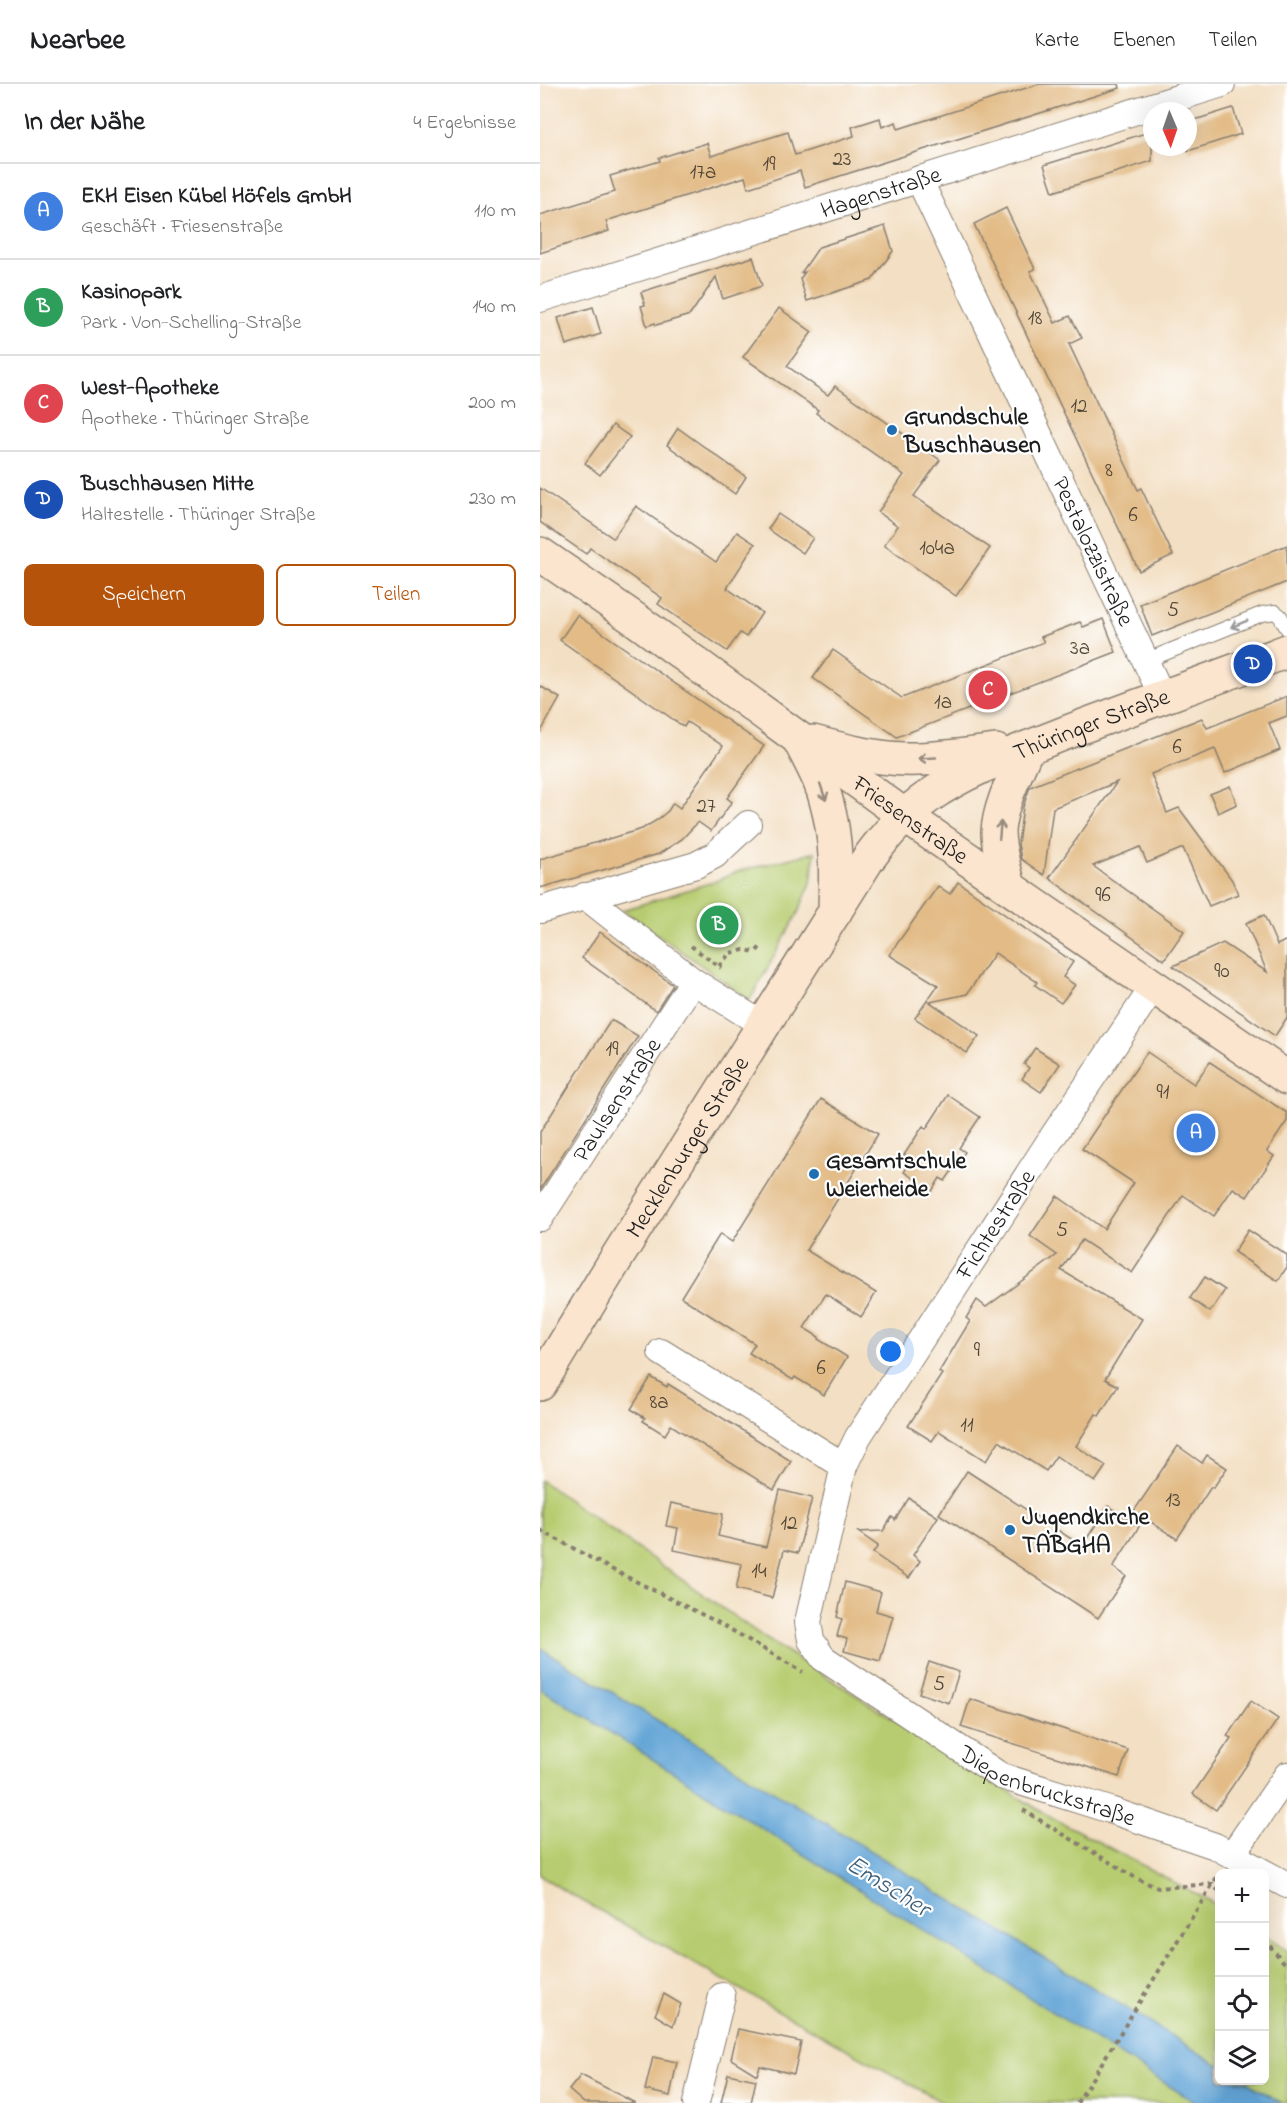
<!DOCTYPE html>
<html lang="de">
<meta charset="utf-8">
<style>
:root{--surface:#fff;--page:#f6f6f6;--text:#202124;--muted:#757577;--line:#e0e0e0;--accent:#b45309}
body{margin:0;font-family:"Indie Flower",sans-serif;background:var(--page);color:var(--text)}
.controls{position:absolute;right:18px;bottom:18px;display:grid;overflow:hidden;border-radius:9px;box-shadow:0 6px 24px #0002}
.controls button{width:54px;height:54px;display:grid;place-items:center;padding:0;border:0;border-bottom:2px solid var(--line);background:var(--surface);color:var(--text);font:30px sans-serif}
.compass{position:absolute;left:603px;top:18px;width:54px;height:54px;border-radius:50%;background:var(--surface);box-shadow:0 6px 24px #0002;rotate:178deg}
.you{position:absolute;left:351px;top:1268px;width:21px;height:21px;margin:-15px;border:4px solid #fff;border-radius:50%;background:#1a73e8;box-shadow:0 0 0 9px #1a73e833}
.badge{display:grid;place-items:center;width:39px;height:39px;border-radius:50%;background:var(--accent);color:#fff;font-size:20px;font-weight:700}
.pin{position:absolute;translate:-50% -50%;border:3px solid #fff;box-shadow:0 2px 6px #0006}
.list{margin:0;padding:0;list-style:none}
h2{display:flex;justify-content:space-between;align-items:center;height:78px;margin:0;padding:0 24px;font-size:26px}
h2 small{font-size:20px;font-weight:400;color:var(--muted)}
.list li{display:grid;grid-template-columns:39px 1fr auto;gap:18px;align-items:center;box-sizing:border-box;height:96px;padding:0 24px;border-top:2px solid var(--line)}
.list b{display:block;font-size:22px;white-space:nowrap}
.list p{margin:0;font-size:20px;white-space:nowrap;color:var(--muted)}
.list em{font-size:20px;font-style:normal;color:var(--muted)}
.actions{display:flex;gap:12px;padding:18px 24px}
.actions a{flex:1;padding:14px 0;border:2px solid var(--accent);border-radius:9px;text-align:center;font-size:21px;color:var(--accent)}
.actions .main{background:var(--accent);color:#fff}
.icon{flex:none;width:33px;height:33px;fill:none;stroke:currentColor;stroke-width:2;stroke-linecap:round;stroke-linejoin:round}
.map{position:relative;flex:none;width:747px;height:2019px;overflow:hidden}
header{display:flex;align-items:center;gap:36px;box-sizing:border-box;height:84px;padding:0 30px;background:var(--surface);border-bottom:2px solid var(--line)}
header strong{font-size:28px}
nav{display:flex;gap:33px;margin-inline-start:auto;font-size:21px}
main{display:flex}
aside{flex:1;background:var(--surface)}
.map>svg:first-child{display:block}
.green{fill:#b7cc70;stroke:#6a7446;stroke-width:1.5}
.water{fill:#62a4d6;stroke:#3f6079;stroke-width:1.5}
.building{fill:#e2bb86}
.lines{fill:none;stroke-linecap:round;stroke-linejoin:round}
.lane-casing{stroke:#887e70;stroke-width:16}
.street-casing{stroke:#887e70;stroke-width:28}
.secondary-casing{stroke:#887e70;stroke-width:36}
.path{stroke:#887e70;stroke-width:4;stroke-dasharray:4.5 4.5;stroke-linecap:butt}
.lane{stroke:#fff;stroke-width:14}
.street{stroke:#fff;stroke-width:26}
.secondary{stroke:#fbe5cf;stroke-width:33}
.oneway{stroke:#999}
.oneway2{stroke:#978b7e}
.poi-dot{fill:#1f6fb2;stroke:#fff;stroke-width:2}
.labels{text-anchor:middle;stroke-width:4.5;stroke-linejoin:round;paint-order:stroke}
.number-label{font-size:21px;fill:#4e4436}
.street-label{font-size:24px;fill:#1c1c1c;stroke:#fff}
.poi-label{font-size:24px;font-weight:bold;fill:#1c1c1c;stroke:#fff;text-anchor:start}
.water-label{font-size:26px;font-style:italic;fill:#3f6079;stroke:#fff}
</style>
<header>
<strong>Nearbee</strong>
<nav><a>Karte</a><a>Ebenen</a><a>Teilen</a></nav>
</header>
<main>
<aside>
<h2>In der Nähe<small>4 Ergebnisse</small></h2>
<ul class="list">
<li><span class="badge" style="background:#3f7fe0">A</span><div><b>EKH Eisen Kübel Höfels GmbH</b><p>Geschäft · Friesenstraße</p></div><em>110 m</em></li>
<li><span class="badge" style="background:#2e9e5b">B</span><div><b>Kasinopark</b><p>Park · Von-Schelling-Straße</p></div><em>140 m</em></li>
<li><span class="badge" style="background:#e0444e">C</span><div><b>West-Apotheke</b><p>Apotheke · Thüringer Straße</p></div><em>200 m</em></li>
<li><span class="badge" style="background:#1a4fb4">D</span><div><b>Buschhausen Mitte</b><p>Haltestelle · Thüringer Straße</p></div><em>230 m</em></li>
</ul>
<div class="actions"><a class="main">Speichern</a><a>Teilen</a></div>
</aside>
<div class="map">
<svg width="747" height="2019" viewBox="0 0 747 2019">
<rect width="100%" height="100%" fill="#fff"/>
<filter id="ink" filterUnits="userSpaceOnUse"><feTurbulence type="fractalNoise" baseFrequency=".0167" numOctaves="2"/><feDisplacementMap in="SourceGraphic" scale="12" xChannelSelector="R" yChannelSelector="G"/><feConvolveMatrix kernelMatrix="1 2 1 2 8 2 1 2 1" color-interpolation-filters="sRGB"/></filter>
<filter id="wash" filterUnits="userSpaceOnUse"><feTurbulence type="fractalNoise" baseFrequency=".008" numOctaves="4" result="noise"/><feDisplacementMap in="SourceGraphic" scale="24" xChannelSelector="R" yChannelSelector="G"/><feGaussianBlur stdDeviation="1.35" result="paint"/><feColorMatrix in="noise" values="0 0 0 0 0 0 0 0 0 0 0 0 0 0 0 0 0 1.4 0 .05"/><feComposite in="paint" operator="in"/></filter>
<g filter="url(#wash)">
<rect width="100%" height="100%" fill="#f3dfc3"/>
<g class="green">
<polygon points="275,768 271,799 258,829 210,916 83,826 176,797 196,788"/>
<polygon points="0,1396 228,1556 502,1728 679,1822 680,1996 724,1996 725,1852 747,1867 747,2019 403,2019 23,1806 0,1791"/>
</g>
<polygon class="water" points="0,1564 679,1981 680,1996 705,1997 742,2019 656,2019 0,1604"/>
<g id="blocks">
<g class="building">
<polygon points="499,0 579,0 580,4 265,103 260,87 208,104 205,93 66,137 69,147 0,169 0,131 75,108 70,92 120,77 119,74 167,59 171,72 248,48 255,71 314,52 312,43 340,34 342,43 356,38 358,45"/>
<polygon points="693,24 701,50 648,67 648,38"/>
<polygon points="612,47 612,77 513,108 504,81"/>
<polygon points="466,124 495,185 490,187 515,239 530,232 542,254 529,260 598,406 601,404 633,471 599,487 434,140"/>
<polygon points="345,142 353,167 332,196 267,217 260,195 265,188 261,189 279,163"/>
<polygon points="213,173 222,202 183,215 176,193 150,231 116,241 115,239 107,242 101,222 105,221 101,208"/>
<polygon points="53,223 61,250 26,261 18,234"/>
<polygon points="239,224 272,248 247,282 288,311 295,302 400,376 374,412 450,464 416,512 344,461 358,442 338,428 364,391 276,329 278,326 203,273"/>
<polygon points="73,341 90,353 60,391 45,379"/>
<polygon points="138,344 206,393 195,410 127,361"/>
<polygon points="0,404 73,454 96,422 176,478 197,448 215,460 187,504 222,529 206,553 200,549 187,567 118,520 122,514 50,464 46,470 0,438"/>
<polygon points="238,430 273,454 263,469 228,445"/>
<polygon points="747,461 747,498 612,552 600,520"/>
<polygon points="37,531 224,662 187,714 192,718 171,747 158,738 142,755 119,770 0,804 0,775 102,745 117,736 128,727 133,719 140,724 183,662 147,638 144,643 20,556"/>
<polygon points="563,535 576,568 357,653 273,594 293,566 362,614 504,558 501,553 540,538 543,543"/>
<polygon points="0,602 20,614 0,649"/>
<polygon points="747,612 747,632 729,639 740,666 685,689 675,665 611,690 627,729 639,724 692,796 698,810 669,822 643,764 607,779 600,763 553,782 644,847 624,876 509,794 577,698 513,724 504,791 481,775 478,760 483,723 490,703 662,634 667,644"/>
<polygon points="690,702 697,720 678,729 670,710"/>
<polygon points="418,798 533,878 523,893 535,901 521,919 495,901 497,898 455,869 427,910 390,918 439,952 427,969 375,934 398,901 349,871 398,802 410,810"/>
<polygon points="724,831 737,861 747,856 747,936 746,935 735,952 633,882 683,859 727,888 706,839"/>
<polygon points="60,848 133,901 116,927 42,874"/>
<polygon points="71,936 98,952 0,1106 0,1048"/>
<polygon points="495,964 520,980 501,1008 482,995 489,984 484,980"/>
<polygon points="607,968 654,1000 670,978 747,1029 747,1037 727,1067 734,1072 707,1113 693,1104 674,1132 643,1111 592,1189 542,1156 521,1186 602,1235 565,1295 578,1302 559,1332 556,1330 536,1362 566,1382 555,1398 516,1372 506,1387 459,1357 446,1377 399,1347 392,1357 368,1342 402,1290 399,1288 430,1237 426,1234 437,1216 446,1223 517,1171 490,1152 517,1112 564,1145 594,1099 542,1065"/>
<polygon points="408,1011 440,1033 419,1064 425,1068 405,1097 400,1094 392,1107 364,1088 372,1076 364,1071 383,1042 386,1045"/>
<polygon points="281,1015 338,1050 266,1166 336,1209 321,1233 286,1210 264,1244 279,1253 278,1255 307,1273 284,1311 255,1293 253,1296 209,1269 215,1260 141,1213 180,1150 192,1158"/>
<polygon points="708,1146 747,1171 747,1183 738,1197 694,1168"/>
<polygon points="665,1193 685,1206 670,1228 650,1214"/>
<polygon points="111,1293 127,1303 128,1300 251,1377 234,1406 131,1341 125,1351 103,1337 105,1334 91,1325"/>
<polygon points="638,1362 662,1379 667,1371 687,1384 673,1404 671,1403 637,1455 594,1427"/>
<polygon points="427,1387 542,1462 568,1422 599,1443 573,1483 586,1492 558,1534 399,1430"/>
<polygon points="240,1406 272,1414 258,1469 244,1466 232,1514 196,1505 202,1480 134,1466 138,1444 126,1442 131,1419 183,1430 178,1452 226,1463"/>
<polygon points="369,1414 398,1433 373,1471 380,1477 369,1494 333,1469 338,1462 318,1448 343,1447 352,1433 355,1436"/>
<polygon points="305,1498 341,1508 336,1527 353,1532 340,1577 304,1567 307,1555 297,1552 302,1535 297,1533"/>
<polygon points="389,1578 419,1588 409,1619 379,1609"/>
<polygon points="430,1615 588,1666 579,1693 421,1643"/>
<polygon points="711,1617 738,1635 676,1726 653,1710 691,1654 687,1652"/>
<polygon points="124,1910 141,1920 133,1942 115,1931"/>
<polygon points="198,1945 261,1958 254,1990 220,1982 217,1991 191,1975"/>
<polygon points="113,1973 137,1978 130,2012 105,2006"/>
<polygon points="188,1990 216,1996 211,2019 181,2019"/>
<polygon points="41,1991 95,2019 44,2019 29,2006"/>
</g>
</g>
</g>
<g filter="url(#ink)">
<use href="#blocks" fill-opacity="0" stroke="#887e70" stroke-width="1.5"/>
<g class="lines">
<g class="lane-casing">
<polyline id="lane" points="605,577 722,530 735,528 740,532 747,544"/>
</g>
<g class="street-casing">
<g id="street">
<path id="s1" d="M 379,95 L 622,612"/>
<path id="s2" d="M 0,215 L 682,0"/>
<polyline points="45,812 153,897 223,941"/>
<polyline points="0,826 156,781 175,771 208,740"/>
<path id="s3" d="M 614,902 L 509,1058 L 318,1353 L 304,1382 L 268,1538 L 271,1556 L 283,1574 L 461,1692 L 570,1726 L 675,1762 L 747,1801"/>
<path id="s4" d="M 0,1134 L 153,897"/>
<polyline points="121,1268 304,1382"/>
<polyline points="692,1771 747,1691"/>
<polyline points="156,2019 182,1912"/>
</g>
</g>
<g class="secondary-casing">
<g id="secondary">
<path id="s5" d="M 0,470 L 99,538 L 365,732 L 747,994"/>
<path d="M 273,658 C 302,666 333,674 364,675 C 394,676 425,671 456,667"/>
<path d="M 261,659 C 271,679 282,698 287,720 C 297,755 296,792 295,828"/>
<path d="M 469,803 C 465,785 458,767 458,748 C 459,722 477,688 487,664"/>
<path id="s6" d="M 0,1300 L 76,1175 L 328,775 C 345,752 364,729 388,713 C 427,685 475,669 520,651 C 595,622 672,596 747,567"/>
</g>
</g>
<g class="path">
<polyline points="151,862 181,884"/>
<polyline points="179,882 190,869 204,866 216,868 222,861"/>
<polyline points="0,1446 69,1484 183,1541 263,1588"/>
<polyline points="483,1726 596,1794 618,1804 672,1800 680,1808"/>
<polyline points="724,1855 747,1882"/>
<polyline points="537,2019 679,1790"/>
</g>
<use href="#lane" class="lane"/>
<use href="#street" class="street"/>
<use href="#secondary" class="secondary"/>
</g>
<defs><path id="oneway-shaft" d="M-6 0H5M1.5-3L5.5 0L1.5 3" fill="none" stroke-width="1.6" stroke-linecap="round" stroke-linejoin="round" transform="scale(1.5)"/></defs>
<use class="oneway" href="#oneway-shaft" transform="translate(699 540) rotate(158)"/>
<g class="oneway2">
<use href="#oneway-shaft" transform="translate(387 674) rotate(177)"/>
<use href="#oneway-shaft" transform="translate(283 708) rotate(71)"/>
<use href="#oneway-shaft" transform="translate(460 746) rotate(-85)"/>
</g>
</g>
<g class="poi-dot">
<circle cx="352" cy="346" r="6"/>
<circle cx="274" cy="1090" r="6"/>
<circle cx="470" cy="1446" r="6"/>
</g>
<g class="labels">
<g class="number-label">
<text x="302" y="81">23</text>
<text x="229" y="86">19</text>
<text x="163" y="94">17a</text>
<text x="495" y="240">18</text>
<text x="539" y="328">12</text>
<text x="569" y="392">8</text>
<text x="593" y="437">6</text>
<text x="397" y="470">104a</text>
<text x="633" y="532">5</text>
<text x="540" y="570">3a</text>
<text x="403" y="624">1a</text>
<text x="637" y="669">6</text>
<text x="166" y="728">27</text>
<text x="563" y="817">96</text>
<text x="682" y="893">90</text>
<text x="72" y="971">19</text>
<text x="623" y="1014">91</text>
<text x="522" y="1152">5</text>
<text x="437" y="1272">9</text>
<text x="281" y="1290">6</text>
<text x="119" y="1324">8a</text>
<text x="427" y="1347">11</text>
<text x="633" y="1422">13</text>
<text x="249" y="1445">12</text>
<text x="219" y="1493">14</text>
<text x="399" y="1606">5</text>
</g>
<g class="street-label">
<text dy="8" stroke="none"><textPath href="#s2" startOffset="357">Hagenstraße</textPath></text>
<text dy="8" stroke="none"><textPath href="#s1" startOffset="411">Pestalozzistraße</textPath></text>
<text dy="8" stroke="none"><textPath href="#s6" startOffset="885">Thüringer Straße</textPath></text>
<text dy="8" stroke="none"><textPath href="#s5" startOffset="456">Friesenstraße</textPath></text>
<text dy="8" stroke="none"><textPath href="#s4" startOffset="141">Paulsenstraße</textPath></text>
<text dy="8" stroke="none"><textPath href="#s6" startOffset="279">Mecklenburger Straße</textPath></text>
<text transform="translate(455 1140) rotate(-57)" y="8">Fichtestraße</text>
<text dy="8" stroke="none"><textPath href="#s3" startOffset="1032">Diepenbruckstraße</textPath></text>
</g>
<g class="poi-label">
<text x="364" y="340">Grundschule<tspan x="364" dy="28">Buschhausen</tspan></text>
<text x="286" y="1084">Gesamtschule<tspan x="286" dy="28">Weierheide</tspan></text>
<text x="482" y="1440">Jugendkirche<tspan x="482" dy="28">TABGHA</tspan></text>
</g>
<g class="water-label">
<text transform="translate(349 1801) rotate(32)" y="9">Emscher</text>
</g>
</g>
</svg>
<div class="controls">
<button>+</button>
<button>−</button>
<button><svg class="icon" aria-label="locate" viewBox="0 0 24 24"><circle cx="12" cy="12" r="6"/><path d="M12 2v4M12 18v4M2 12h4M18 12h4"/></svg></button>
<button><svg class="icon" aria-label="layers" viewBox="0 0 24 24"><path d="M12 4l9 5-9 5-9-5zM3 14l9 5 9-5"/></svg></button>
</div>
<svg class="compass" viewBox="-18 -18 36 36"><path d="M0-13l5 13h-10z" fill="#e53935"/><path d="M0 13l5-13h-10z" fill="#757577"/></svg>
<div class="you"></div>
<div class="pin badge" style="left:656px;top:1049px;background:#3f7fe0">A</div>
<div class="pin badge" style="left:179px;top:841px;background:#2e9e5b">B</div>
<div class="pin badge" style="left:448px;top:606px;background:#e0444e">C</div>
<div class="pin badge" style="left:713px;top:580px;background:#1a4fb4">D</div>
</div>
</main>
